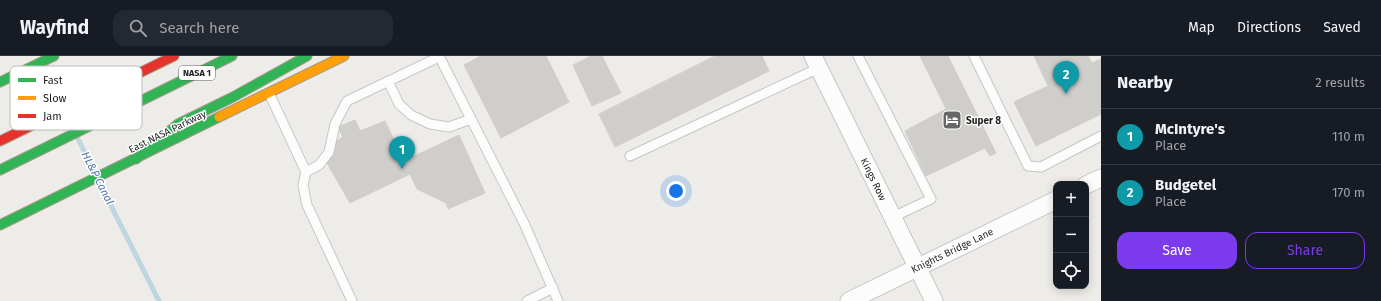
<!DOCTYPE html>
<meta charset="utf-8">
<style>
:root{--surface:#171b24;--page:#242831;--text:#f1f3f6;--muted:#9ea1a6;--line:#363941;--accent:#7c3aed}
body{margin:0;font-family:"Fira Sans",sans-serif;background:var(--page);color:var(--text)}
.controls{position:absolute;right:12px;bottom:12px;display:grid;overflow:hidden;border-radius:8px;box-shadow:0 2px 10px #0003}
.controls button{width:36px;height:36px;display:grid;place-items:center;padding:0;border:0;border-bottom:1px solid var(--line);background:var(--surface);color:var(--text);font:20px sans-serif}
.you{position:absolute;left:676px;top:135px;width:14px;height:14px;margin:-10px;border:3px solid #fff;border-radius:50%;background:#1a73e8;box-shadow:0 0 0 6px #1a73e833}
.badge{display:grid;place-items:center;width:26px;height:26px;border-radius:50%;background:var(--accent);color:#fff;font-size:13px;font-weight:700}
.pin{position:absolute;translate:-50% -33px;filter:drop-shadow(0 1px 2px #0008)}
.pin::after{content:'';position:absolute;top:21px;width:14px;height:12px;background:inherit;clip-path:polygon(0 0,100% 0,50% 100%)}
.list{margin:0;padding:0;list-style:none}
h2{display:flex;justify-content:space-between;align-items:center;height:52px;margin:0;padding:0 16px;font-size:17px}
h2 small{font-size:13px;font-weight:400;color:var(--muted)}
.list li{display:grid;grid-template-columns:26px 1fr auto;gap:12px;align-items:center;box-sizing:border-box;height:56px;padding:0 16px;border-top:1px solid var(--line)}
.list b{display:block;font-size:15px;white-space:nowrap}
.list p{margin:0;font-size:13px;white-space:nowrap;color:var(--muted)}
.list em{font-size:13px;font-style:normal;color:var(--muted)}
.actions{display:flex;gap:8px;padding:12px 16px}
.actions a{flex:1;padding:9px 0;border:1px solid var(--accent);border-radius:12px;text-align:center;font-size:14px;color:var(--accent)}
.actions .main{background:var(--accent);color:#fff}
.icon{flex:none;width:22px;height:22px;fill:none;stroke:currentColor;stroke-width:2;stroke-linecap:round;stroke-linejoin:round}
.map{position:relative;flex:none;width:1101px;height:245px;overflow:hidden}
header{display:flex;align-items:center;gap:24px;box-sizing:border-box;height:56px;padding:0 20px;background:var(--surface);border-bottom:1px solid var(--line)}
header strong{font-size:19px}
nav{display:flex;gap:22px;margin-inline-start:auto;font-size:14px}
.search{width:280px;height:36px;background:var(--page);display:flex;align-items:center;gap:10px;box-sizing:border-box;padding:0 14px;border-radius:12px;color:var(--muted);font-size:15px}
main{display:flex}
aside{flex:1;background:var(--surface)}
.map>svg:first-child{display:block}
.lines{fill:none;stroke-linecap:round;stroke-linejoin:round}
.stream{stroke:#bdd6e0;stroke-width:5}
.building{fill:#d0cecb;stroke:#d1ceca}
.lane-casing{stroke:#c6c6c4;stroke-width:11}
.street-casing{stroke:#c6c6c4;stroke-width:19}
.fast-casing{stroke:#a49b85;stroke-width:11}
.slow-casing{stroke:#a49b85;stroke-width:11}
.jam-casing{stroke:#a49b85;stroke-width:11}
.lane{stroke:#fcfcfc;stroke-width:9}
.street{stroke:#fcfcfc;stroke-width:17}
.fast{stroke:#30b455;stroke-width:9}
.slow{stroke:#ff9f0a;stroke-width:9}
.jam{stroke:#e5322d;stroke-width:9}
.labels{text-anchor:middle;stroke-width:3;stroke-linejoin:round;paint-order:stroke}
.shield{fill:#fff;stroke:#626262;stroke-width:1}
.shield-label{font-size:9px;font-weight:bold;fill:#1f1f1f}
.poi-label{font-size:10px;font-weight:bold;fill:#1f1f1f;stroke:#fff;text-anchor:start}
.street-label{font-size:10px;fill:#1f1f1f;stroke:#fff}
.water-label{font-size:11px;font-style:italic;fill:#4f77ac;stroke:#fff}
.key{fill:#fff;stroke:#bcbcbc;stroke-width:1}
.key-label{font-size:11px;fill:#1f1f1f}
</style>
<header>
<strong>Wayfind</strong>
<div class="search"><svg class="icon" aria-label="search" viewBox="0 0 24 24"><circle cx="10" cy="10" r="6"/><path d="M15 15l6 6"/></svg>Search here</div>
<nav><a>Map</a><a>Directions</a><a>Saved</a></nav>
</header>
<main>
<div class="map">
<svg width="1101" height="245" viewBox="0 0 1101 245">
<rect width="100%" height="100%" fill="#eeece8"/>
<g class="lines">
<g class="stream">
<polyline points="42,12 61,49"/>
<polyline points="77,81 95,117"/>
<polyline points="99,126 159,245"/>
</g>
</g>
<g class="building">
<polygon points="481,0 546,0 569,46 501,82 464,9"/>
<polygon points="591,0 602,0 621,37 592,50 573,9"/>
<polygon points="715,0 762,0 769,15 615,91 599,58"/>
<polygon points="920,0 948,0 996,97 990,100 985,92 926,120 905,75 946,53"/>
<polygon points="1034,0 1088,0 1092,7 1101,3 1101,58 1036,90 1014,46 1048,30"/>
<polygon points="355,64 360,75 385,65 404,105 459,79 485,137 448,153 446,147 417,133 410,118 350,147 327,107 331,89 343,81 338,71"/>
</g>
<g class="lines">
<g class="lane-casing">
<g id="lane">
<polyline points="439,0 524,167 558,245"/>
<polyline points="858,0 931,143 893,161"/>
<polyline points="974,0 1028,110 1041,111 1101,80"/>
<polyline points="388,25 399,48 411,59 430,68 449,71 471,63"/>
<polyline points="269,37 306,116 319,109 329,96 335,68 347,45 439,1"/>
<polyline points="630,100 819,12"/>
<polyline points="306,116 303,129 307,149 352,245"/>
<polyline points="527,245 553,232"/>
</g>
</g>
<g class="street-casing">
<g id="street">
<polyline points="813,0 934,245"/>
<polyline points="1086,129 1101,122"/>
<polyline points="849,245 1056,144"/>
</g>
</g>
<g class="fast-casing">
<g id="fast">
<polyline points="0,26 54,0"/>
<polyline points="136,103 178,68 233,41 307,0"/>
<polyline points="0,114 232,0"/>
<polyline points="0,169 219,61"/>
</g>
</g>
<g class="slow-casing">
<polyline id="slow" points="219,61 344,0"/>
</g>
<g class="jam-casing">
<polyline id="jam" points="0,85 174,0"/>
</g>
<use href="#lane" class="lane"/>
<use href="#street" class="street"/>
<use href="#fast" class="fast"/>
<use href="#slow" class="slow"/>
<use href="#jam" class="jam"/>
</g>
<defs>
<g id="hotel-square" transform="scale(1)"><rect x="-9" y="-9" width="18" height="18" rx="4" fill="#676765" stroke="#fff"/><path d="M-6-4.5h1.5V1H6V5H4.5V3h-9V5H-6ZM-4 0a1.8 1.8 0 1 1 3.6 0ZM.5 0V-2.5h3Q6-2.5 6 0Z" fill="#fff"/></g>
</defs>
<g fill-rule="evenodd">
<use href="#hotel-square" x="952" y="64"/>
</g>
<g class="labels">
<rect class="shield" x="179" y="10" width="36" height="14" rx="3"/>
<g class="shield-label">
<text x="197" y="20">NASA 1</text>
</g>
<g class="poi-label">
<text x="966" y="68">Super 8</text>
</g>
<g class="street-label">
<text transform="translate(167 75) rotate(-26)" y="4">East NASA Parkway</text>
<text transform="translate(874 123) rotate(64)" y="4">Kings Row</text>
<text transform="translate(952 194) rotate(-26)" y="4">Knights Bridge Lane</text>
</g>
<g class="water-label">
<text transform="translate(98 122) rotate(63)" y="4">HL&amp;P Canal</text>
</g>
</g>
<rect x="10" y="10" width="132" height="64" rx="6" class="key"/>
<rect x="18" y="22" width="18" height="4" fill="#30b455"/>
<rect x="18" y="40" width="18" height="4" fill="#ff9f0a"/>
<rect x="18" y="58" width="18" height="4" fill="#e5322d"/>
<g class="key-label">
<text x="43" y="28">Fast</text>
<text x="43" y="46">Slow</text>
<text x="43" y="64">Jam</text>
</g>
</svg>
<div class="controls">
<button>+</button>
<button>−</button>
<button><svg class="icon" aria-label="locate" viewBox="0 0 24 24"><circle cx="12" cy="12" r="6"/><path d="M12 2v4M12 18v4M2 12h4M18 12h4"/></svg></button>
</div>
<div class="you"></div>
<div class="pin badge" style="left:402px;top:113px;background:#0f9aa8">1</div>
<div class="pin badge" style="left:1066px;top:38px;background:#0f9aa8">2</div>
</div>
<aside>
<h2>Nearby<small>2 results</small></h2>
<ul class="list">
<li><span class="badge" style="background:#0f9aa8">1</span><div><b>McIntyre's</b><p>Place</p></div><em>110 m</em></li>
<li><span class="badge" style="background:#0f9aa8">2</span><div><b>Budgetel</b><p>Place</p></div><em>170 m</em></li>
</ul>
<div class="actions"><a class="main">Save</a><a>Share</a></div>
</aside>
</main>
